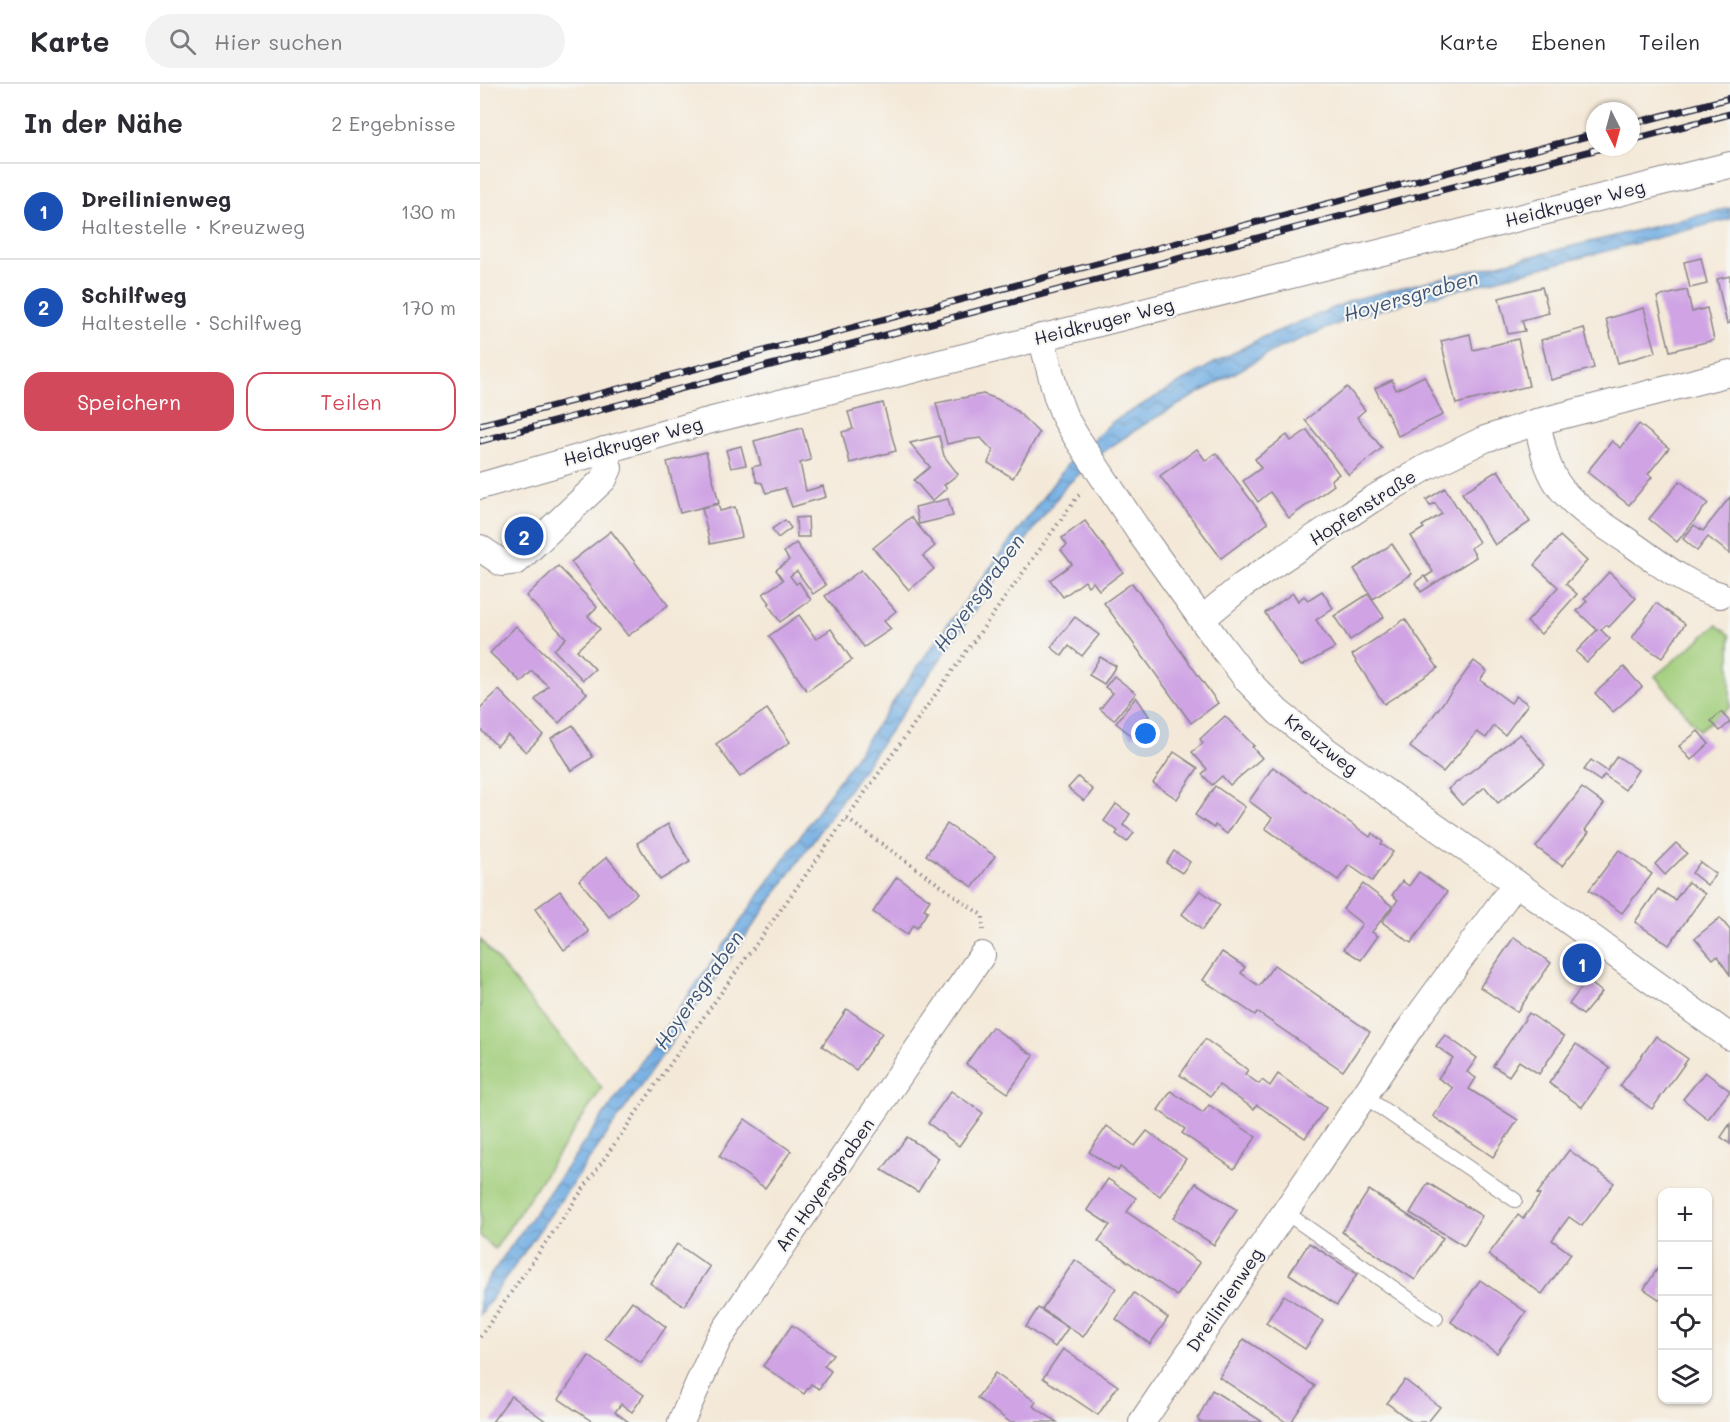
<!DOCTYPE html>
<html lang="de">
<meta charset="utf-8">
<style>
:root{--surface:#fff;--page:#f2f2f3;--text:#2b2b33;--muted:#7c7c81;--line:#e1e1e2;--accent:#d1495b}
body{margin:0;font-family:Mali,sans-serif;background:var(--page);color:var(--text)}
.controls{position:absolute;right:18px;bottom:18px;display:grid;overflow:hidden;border-radius:12px;box-shadow:0 2px 4px #0004}
.controls button{width:54px;height:54px;display:grid;place-items:center;padding:0;border:0;border-bottom:2px solid var(--line);background:var(--surface);color:var(--text);font:30px sans-serif}
.compass{position:absolute;left:1106px;top:18px;width:54px;height:54px;border-radius:50%;background:var(--surface);box-shadow:0 2px 4px #0004;rotate:174deg}
.you{position:absolute;left:666px;top:650px;width:21px;height:21px;margin:-15px;border:4px solid #fff;border-radius:50%;background:#1a73e8;box-shadow:0 0 0 9px #1a73e833}
.badge{display:grid;place-items:center;width:39px;height:39px;border-radius:50%;background:var(--accent);color:#fff;font-size:20px;font-weight:700}
.pin{position:absolute;translate:-50% -50%;border:3px solid #fff;box-shadow:0 2px 6px #0006}
.list{margin:0;padding:0;list-style:none}
h2{display:flex;justify-content:space-between;align-items:center;height:78px;margin:0;padding:0 24px;font-size:26px}
h2 small{font-size:20px;font-weight:400;color:var(--muted)}
.list li{display:grid;grid-template-columns:39px 1fr auto;gap:18px;align-items:center;box-sizing:border-box;height:96px;padding:0 24px;border-top:2px solid var(--line)}
.list b{display:block;font-size:22px;white-space:nowrap}
.list p{margin:0;font-size:20px;white-space:nowrap;color:var(--muted)}
.list em{font-size:20px;font-style:normal;color:var(--muted)}
.actions{display:flex;gap:12px;padding:18px 24px}
.actions a{flex:1;padding:14px 0;border:2px solid var(--accent);border-radius:18px;text-align:center;font-size:21px;color:var(--accent)}
.actions .main{background:var(--accent);color:#fff}
.icon{flex:none;width:33px;height:33px;fill:none;stroke:currentColor;stroke-width:2;stroke-linecap:round;stroke-linejoin:round}
.map{position:relative;flex:none;width:1250px;height:1338px;overflow:hidden}
header{display:flex;align-items:center;gap:36px;box-sizing:border-box;height:84px;padding:0 30px;background:var(--surface);border-bottom:2px solid var(--line)}
header strong{font-size:28px}
nav{display:flex;gap:33px;margin-inline-start:auto;font-size:21px}
.search{width:420px;height:54px;background:var(--page);display:flex;align-items:center;gap:15px;box-sizing:border-box;padding:0 21px;border-radius:33px;color:var(--muted);font-size:22px}
main{display:flex}
aside{flex:1;background:var(--surface)}
.map>svg:first-child{display:block}
.green{fill:#a2ce7b;stroke:#62785b;stroke-width:1.5}
.water{fill:url(#water-waves);stroke:#4a688f;stroke-width:1.5}
.building{fill:#cfa3e4}
.lines{fill:none;stroke-linecap:round;stroke-linejoin:round}
.lane-casing{stroke:#8b868a;stroke-width:16}
.street-casing{stroke:#8b868a;stroke-width:28}
.path{stroke:#8b868a;stroke-width:4;stroke-dasharray:1.5 4.5;stroke-linecap:butt}
.lane{stroke:#fff;stroke-width:14}
.street{stroke:#fff;stroke-width:26}
.rail-casing{stroke:#22223b;stroke-width:7}
.rail{stroke:#f6f6f2;stroke-width:4.5;stroke-dasharray:14;stroke-linecap:butt}
.labels{text-anchor:middle;stroke-width:4.5;stroke-linejoin:round;paint-order:stroke}
.street-label{font-size:18px;fill:#22223b;stroke:#f6f6f2}
.water-label{font-size:20px;font-style:italic;fill:#3e5376;stroke:#f6f6f2}
</style>
<header>
<strong>Karte</strong>
<div class="search"><svg class="icon" aria-label="search" viewBox="0 0 24 24"><circle cx="10" cy="10" r="6"/><path d="M15 15l6 6"/></svg>Hier suchen</div>
<nav><a>Karte</a><a>Ebenen</a><a>Teilen</a></nav>
</header>
<main>
<aside>
<h2>In der Nähe<small>2 Ergebnisse</small></h2>
<ul class="list">
<li><span class="badge" style="background:#1a4fb4">1</span><div><b>Dreilinienweg</b><p>Haltestelle · Kreuzweg</p></div><em>130 m</em></li>
<li><span class="badge" style="background:#1a4fb4">2</span><div><b>Schilfweg</b><p>Haltestelle · Schilfweg</p></div><em>170 m</em></li>
</ul>
<div class="actions"><a class="main">Speichern</a><a>Teilen</a></div>
</aside>
<div class="map">
<svg width="1250" height="1338" viewBox="0 0 1250 1338">
<defs>
<pattern id="water-waves" width="16" height="10" patternUnits="userSpaceOnUse" patternTransform="scale(1.5)"><rect width="16" height="10" fill="#72aee3"/><path d="M0 5q4-4 8 0t8 0" fill="none" stroke="#5d8db9"/></pattern>
</defs>
<rect width="100%" height="100%" fill="#f6f6f2"/>
<filter id="ink" filterUnits="userSpaceOnUse"><feTurbulence type="fractalNoise" baseFrequency=".0167" numOctaves="2"/><feDisplacementMap in="SourceGraphic" scale="12" xChannelSelector="R" yChannelSelector="G"/><feConvolveMatrix kernelMatrix="1 2 1 2 8 2 1 2 1" color-interpolation-filters="sRGB"/></filter>
<filter id="wash" filterUnits="userSpaceOnUse"><feTurbulence type="fractalNoise" baseFrequency=".008" numOctaves="4" result="noise"/><feDisplacementMap in="SourceGraphic" scale="24" xChannelSelector="R" yChannelSelector="G"/><feGaussianBlur stdDeviation="1.35" result="paint"/><feColorMatrix in="noise" values="0 0 0 0 0 0 0 0 0 0 0 0 0 0 0 0 0 1.4 0 .05"/><feComposite in="paint" operator="in"/></filter>
<g filter="url(#wash)">
<rect width="100%" height="100%" fill="#f4e9d8"/>
<g class="green">
<polygon points="1237,541 1250,551 1250,623 1219,646 1175,592"/>
<polygon points="0,855 122,1004 15,1165 0,1152"/>
</g>
<polygon class="water" points="1250,124 1250,135 879,231 797,265 668,338 627,365 586,402 506,510 0,1231 0,1206 268,827 457,555 587,381 632,338 729,282 781,254 875,215"/>
<g id="blocks">
<g class="building">
<polygon points="1221,174 1227,200 1210,204 1204,178"/>
<polygon points="1250,192 1250,239 1247,240 1237,195"/>
<polygon points="1062,203 1069,229 1042,236 1045,247 1028,250 1019,214"/>
<polygon points="1207,206 1212,228 1227,224 1234,256 1190,267 1177,213"/>
<polygon points="1164,224 1176,268 1138,279 1126,235"/>
<polygon points="1104,244 1114,284 1071,296 1061,256"/>
<polygon points="990,250 993,266 1038,255 1049,302 976,320 961,257"/>
<polygon points="944,292 963,331 918,352 895,304 912,296 916,306"/>
<polygon points="867,303 885,326 877,333 902,364 869,391 825,336"/>
<polygon points="503,310 517,315 537,327 559,349 533,394 508,379 513,367 501,354 485,356 467,360 456,319"/>
<polygon points="403,319 416,367 370,379 362,348 373,345 368,328"/>
<polygon points="1159,340 1189,364 1168,390 1172,393 1149,421 1107,388 1132,357 1141,364"/>
<polygon points="322,344 331,376 320,379 326,407 343,402 346,413 312,423 305,404 286,409 282,399 277,398 272,383 281,381 274,357"/>
<polygon points="827,346 859,390 851,396 854,401 809,434 790,408 778,418 763,397 781,384 775,375 807,351 811,357"/>
<polygon points="459,352 464,372 478,390 464,401 467,404 452,417 434,396 450,383 430,359"/>
<polygon points="261,362 266,381 251,384 246,366"/>
<polygon points="717,365 726,377 736,369 788,439 741,474 680,392"/>
<polygon points="226,368 239,419 200,429 187,378"/>
<polygon points="1018,386 1050,438 1015,461 982,409"/>
<polygon points="1200,397 1228,419 1197,458 1169,435"/>
<polygon points="965,404 999,458 991,464 996,473 941,508 935,499 944,492 949,499 945,493 953,488 931,452 944,444 942,442 962,430 955,419 950,422 946,416"/>
<polygon points="1250,413 1250,470 1228,453 1217,467 1203,455 1214,441 1223,447"/>
<polygon points="468,415 473,432 439,440 435,423"/>
<polygon points="238,420 240,427 255,423 262,453 230,460 222,424"/>
<polygon points="328,433 329,453 317,453 316,434"/>
<polygon points="431,433 455,462 443,472 454,485 429,506 393,464"/>
<polygon points="305,436 311,444 298,454 292,445"/>
<polygon points="605,437 643,488 619,506 613,498 608,502 605,497 583,513 570,496 592,480 581,466 587,461 582,454"/>
<polygon points="131,447 188,521 148,552 91,478"/>
<polygon points="1080,452 1107,477 1086,500 1097,510 1061,550 1047,538 1078,503 1054,481"/>
<polygon points="316,459 346,501 333,510 317,487 310,492 316,500 319,498 331,516 300,538 288,520 290,519 283,510 303,496 296,486 309,476 304,468"/>
<polygon points="912,460 932,490 893,515 874,485"/>
<polygon points="78,482 117,523 108,532 120,545 97,566 115,585 103,596 74,566 86,554 46,512"/>
<polygon points="381,486 416,527 404,537 411,545 384,563 345,512"/>
<polygon points="1129,488 1156,514 1129,543 1126,541 1121,546 1130,555 1107,578 1096,568 1117,546 1097,527 1107,517 1104,515"/>
<polygon points="652,499 738,619 711,639 624,519"/>
<polygon points="842,507 853,524 836,536 855,564 821,582 785,529 813,509 818,517 824,512 828,516"/>
<polygon points="888,510 904,533 870,556 854,532"/>
<polygon points="1176,519 1205,540 1182,574 1152,554"/>
<polygon points="319,531 336,555 351,545 372,576 327,607 289,552"/>
<polygon points="595,533 619,551 602,572 589,562 582,572 571,563"/>
<polygon points="925,535 958,584 904,620 872,571"/>
<polygon points="36,542 107,609 79,639 55,616 68,602 52,587 41,598 10,569"/>
<polygon points="620,573 636,582 624,600 609,591"/>
<polygon points="994,577 1007,587 1000,596 1031,619 1036,612 1048,620 1025,651 1014,642 1006,654 997,648 963,688 930,663"/>
<polygon points="1144,583 1162,603 1133,628 1115,609"/>
<polygon points="634,592 656,609 634,636 620,625 633,609 625,603"/>
<polygon points="19,606 63,651 46,668 28,651 17,662 0,645 0,624"/>
<polygon points="656,613 669,632 653,653 636,639"/>
<polygon points="287,625 310,658 260,693 236,660"/>
<polygon points="1241,628 1250,638 1240,647 1231,637"/>
<polygon points="745,632 774,662 772,663 782,674 750,701 742,692 732,701 722,690 727,685 712,668 723,659 720,655"/>
<polygon points="93,641 113,673 91,687 71,654"/>
<polygon points="1218,647 1229,660 1211,676 1199,662"/>
<polygon points="1040,650 1065,681 1018,719 1005,703 982,721 968,705"/>
<polygon points="694,668 718,684 697,715 673,699"/>
<polygon points="1137,672 1158,686 1145,706 1124,691 1120,697 1104,686 1111,676 1127,687"/>
<polygon points="793,683 890,753 892,749 903,758 901,760 913,768 892,797 869,781 858,796 785,744 792,734 769,717"/>
<polygon points="598,693 613,706 604,717 588,704"/>
<polygon points="735,702 765,723 747,750 735,741 734,744 715,731"/>
<polygon points="1102,704 1124,720 1105,746 1109,748 1082,782 1056,763"/>
<polygon points="636,720 650,730 643,741 654,749 647,758 636,750 638,747 624,737"/>
<polygon points="188,740 210,778 180,796 157,759"/>
<polygon points="467,740 515,772 493,803 446,771"/>
<polygon points="1196,759 1207,769 1185,791 1175,780"/>
<polygon points="1139,766 1172,790 1142,829 1109,806"/>
<polygon points="694,767 710,778 702,789 686,779"/>
<polygon points="127,773 157,810 129,833 99,796"/>
<polygon points="1220,778 1236,790 1227,801 1212,789"/>
<polygon points="939,788 967,808 931,859 902,838 918,816 912,811 922,797 929,802"/>
<polygon points="417,793 450,816 444,825 448,827 437,844 433,841 427,851 393,828"/>
<polygon points="1208,798 1225,810 1189,861 1155,838 1178,805 1195,816"/>
<polygon points="883,800 912,822 892,848 898,852 881,876 864,865 882,840 863,825"/>
<polygon points="720,806 740,821 722,846 702,830"/>
<polygon points="80,807 109,848 84,866 55,825"/>
<polygon points="1240,834 1250,846 1250,891 1237,872 1233,875 1215,854"/>
<polygon points="1034,853 1071,879 1037,928 1000,903"/>
<polygon points="742,868 765,883 761,889 779,902 794,881 890,948 863,987 777,928 775,931 723,896"/>
<polygon points="1107,896 1122,908 1103,931 1089,920"/>
<polygon points="367,925 402,949 376,986 342,962"/>
<polygon points="1049,929 1084,953 1059,990 1039,977 1029,992 1013,982"/>
<polygon points="512,943 554,972 528,1009 486,980"/>
<polygon points="965,951 997,974 987,988 996,994 989,1005 1038,1036 1013,1073 953,1032 973,1004 958,994 973,974 956,962"/>
<polygon points="1176,952 1208,975 1172,1025 1140,1002"/>
<polygon points="725,955 768,986 765,990 779,1000 782,996 790,1002 798,990 846,1024 825,1054 777,1021 774,1025 739,1001 731,1012 700,991"/>
<polygon points="1096,960 1130,984 1102,1023 1069,999"/>
<polygon points="1225,988 1250,1007 1228,1035 1203,1015"/>
<polygon points="471,1007 503,1029 479,1062 448,1039"/>
<polygon points="691,1007 723,1029 729,1021 776,1053 754,1085 702,1049 705,1045 678,1026"/>
<polygon points="265,1035 311,1067 285,1104 239,1072"/>
<polygon points="1250,1040 1250,1060 1241,1053"/>
<polygon points="627,1042 655,1062 667,1047 706,1075 680,1112 640,1083 638,1087 609,1068"/>
<polygon points="427,1053 459,1074 438,1108 402,1086"/>
<polygon points="1089,1066 1134,1099 1102,1142 1089,1133 1072,1156 1091,1170 1062,1210 1008,1171 1038,1131 1043,1135 1060,1111 1057,1110"/>
<polygon points="628,1095 656,1114 647,1128 720,1179 697,1212 618,1157 630,1141 607,1126"/>
<polygon points="716,1099 757,1126 734,1161 693,1134"/>
<polygon points="948,1099 1002,1132 984,1162 930,1129"/>
<polygon points="889,1106 963,1154 935,1196 862,1148"/>
<polygon points="829,1159 877,1190 857,1221 809,1190"/>
<polygon points="197,1160 230,1183 204,1222 170,1199"/>
<polygon points="595,1176 636,1204 603,1253 562,1225"/>
<polygon points="1182,1178 1182,1217 1164,1205"/>
<polygon points="1000,1196 1046,1228 1017,1269 971,1238"/>
<polygon points="654,1209 688,1234 670,1260 636,1235"/>
<polygon points="804,1211 843,1237 825,1265 786,1239"/>
<polygon points="152,1217 186,1243 161,1279 125,1254"/>
<polygon points="558,1224 588,1244 575,1263 546,1243"/>
<polygon points="312,1241 353,1270 344,1282 351,1287 339,1305 331,1300 324,1310 283,1282"/>
<polygon points="764,1255 835,1302 811,1338 806,1338 739,1293"/>
<polygon points="583,1265 638,1302 618,1331 563,1294"/>
<polygon points="109,1272 164,1311 152,1328 141,1320 135,1328 149,1338 113,1338 79,1315"/>
<polygon points="515,1289 556,1318 553,1322 577,1338 530,1338 497,1314"/>
<polygon points="925,1296 960,1323 948,1338 932,1338 907,1319"/>
<polygon points="732,1306 783,1338 719,1338 718,1335"/>
<polygon points="31,1312 67,1338 12,1338"/>
</g>
</g>
</g>
<g filter="url(#ink)">
<use href="#blocks" fill-opacity="0" stroke="#8b868a" stroke-width="1.5"/>
<g class="lines">
<g class="lane-casing">
<g id="lane">
<polyline points="884,1012 1035,1116"/>
<polyline points="805,1128 956,1234"/>
</g>
</g>
<g class="street-casing">
<g id="street">
<polyline points="561,253 577,313 585,334 597,354 660,449 738,558 768,597 798,628 847,667 1036,799 1250,953"/>
<path d="M 1057,338 C 1062,360 1065,380 1077,399 C 1094,425 1128,443 1152,460 C 1179,479 1207,502 1240,511"/>
<polyline points="0,402 224,338 1250,81"/>
<polyline points="0,464 22,479 37,477 124,395 129,384 124,366"/>
<polyline points="722,535 763,501 891,416 947,383 980,367 1005,355 1057,338 1250,289"/>
<polyline points="201,1338 238,1256 502,871"/>
<polyline points="662,1338 935,937 1036,799"/>
</g>
</g>
<g class="path">
<polyline points="367,735 503,832 503,846"/>
<polyline points="0,1253 200,966 598,412 602,409"/>
</g>
<use href="#lane" class="lane"/>
<use href="#street" class="street"/>
<g class="rail-casing">
<g id="rail">
<polyline points="1151,40 1250,14"/>
<polyline points="1151,56 1250,30"/>
<polyline points="0,341 1115,50"/>
<polyline points="0,357 1126,63"/>
</g>
</g>
<use href="#rail" class="rail"/>
</g>
</g>
<g class="labels">
<g class="street-label">
<text transform="translate(1095 120) rotate(-14)" y="6">Heidkruger Weg</text>
<text transform="translate(624 238) rotate(-14)" y="6">Heidkruger Weg</text>
<text transform="translate(153 358) rotate(-15)" y="6">Heidkruger Weg</text>
<text transform="translate(883 424) rotate(-33)" y="6">Hopfenstraße</text>
<text transform="translate(841 661) rotate(38)" y="6">Kreuzweg</text>
<text transform="translate(345 1101) rotate(-55)" y="6">Am Hoyersgraben</text>
<text transform="translate(745 1216) rotate(-56)" y="6">Dreilinienweg</text>
</g>
<g class="water-label">
<text transform="translate(931 212) rotate(-16)" y="7">Hoyersgraben</text>
<text transform="translate(499 509) rotate(-54)" y="7">Hoyersgraben</text>
<text transform="translate(219 906) rotate(-55)" y="7">Hoyersgraben</text>
</g>
</g>
</svg>
<div class="controls">
<button>+</button>
<button>−</button>
<button><svg class="icon" aria-label="locate" viewBox="0 0 24 24"><circle cx="12" cy="12" r="6"/><path d="M12 2v4M12 18v4M2 12h4M18 12h4"/></svg></button>
<button><svg class="icon" aria-label="layers" viewBox="0 0 24 24"><path d="M12 4l9 5-9 5-9-5zM3 14l9 5 9-5"/></svg></button>
</div>
<svg class="compass" viewBox="-18 -18 36 36"><path d="M0-13l5 13h-10z" fill="#e53935"/><path d="M0 13l5-13h-10z" fill="#7c7c81"/></svg>
<div class="you"></div>
<div class="pin badge" style="left:1102px;top:879px;background:#1a4fb4">1</div>
<div class="pin badge" style="left:44px;top:452px;background:#1a4fb4">2</div>
</div>
</main>
